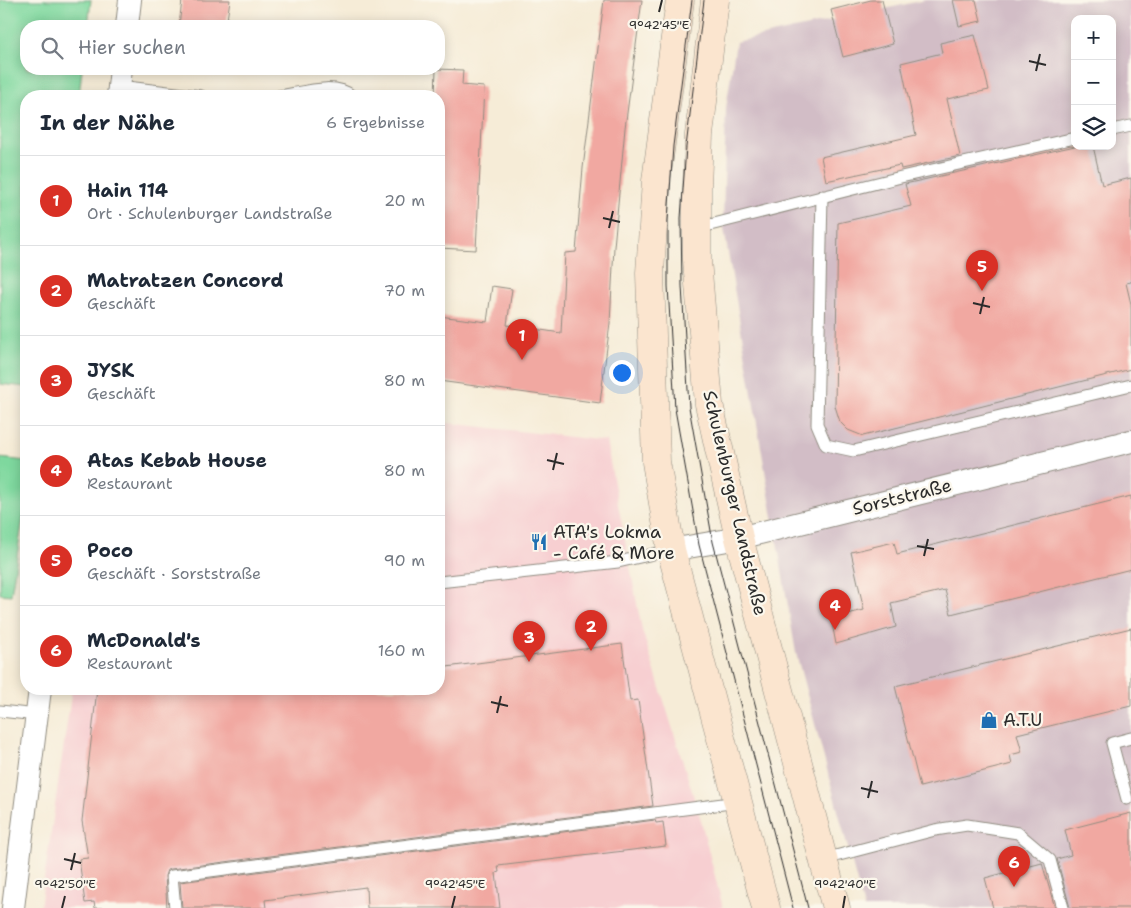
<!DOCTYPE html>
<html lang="de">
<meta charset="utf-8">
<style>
:root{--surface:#fff;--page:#f2f2f3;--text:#1f2937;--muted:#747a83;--line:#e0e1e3;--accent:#d93025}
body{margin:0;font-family:"Shantell Sans",sans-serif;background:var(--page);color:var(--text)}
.controls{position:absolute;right:15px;top:15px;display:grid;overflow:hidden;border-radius:10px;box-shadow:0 2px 12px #0003}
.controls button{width:45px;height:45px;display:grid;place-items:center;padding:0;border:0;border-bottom:1px solid var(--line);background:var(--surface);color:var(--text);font:25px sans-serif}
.you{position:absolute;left:621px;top:372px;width:18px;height:18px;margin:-12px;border:4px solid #fff;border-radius:50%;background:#1a73e8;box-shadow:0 0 0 8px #1a73e833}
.badge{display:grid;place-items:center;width:32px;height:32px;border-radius:50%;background:var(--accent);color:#fff;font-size:16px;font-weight:700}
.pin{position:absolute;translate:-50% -41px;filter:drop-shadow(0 1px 2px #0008)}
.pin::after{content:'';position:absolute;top:26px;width:18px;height:15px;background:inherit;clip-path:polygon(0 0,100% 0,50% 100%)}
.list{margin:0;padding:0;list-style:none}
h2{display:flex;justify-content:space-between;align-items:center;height:65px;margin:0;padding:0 20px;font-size:21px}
h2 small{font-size:16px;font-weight:400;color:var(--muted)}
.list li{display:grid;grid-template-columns:32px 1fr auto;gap:15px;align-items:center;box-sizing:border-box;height:90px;padding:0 20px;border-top:1px solid var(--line)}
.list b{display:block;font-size:19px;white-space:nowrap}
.list p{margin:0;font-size:16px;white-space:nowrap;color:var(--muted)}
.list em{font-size:16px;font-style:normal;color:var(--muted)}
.icon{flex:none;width:28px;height:28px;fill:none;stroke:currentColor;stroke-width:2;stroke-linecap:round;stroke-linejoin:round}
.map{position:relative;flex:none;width:1131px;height:908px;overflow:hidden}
.search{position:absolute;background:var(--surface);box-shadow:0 2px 12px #0003;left:20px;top:20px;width:425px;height:55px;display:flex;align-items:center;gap:12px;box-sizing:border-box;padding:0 18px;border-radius:20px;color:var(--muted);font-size:19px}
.panel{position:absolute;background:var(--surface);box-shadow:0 2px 12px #0003;left:20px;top:90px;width:425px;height:605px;border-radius:20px}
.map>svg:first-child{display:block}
.built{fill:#f7cfd1}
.industrial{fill:#d2bdc6;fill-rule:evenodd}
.green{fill:#7ed89e;stroke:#548264}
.building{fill:#f1a8a1}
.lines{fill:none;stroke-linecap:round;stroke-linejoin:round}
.lane-casing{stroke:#908c81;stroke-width:13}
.street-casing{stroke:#908c81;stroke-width:24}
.secondary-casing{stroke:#908c81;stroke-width:29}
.lane{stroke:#fff;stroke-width:11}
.street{stroke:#fff;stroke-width:22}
.secondary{stroke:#fbe5cf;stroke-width:28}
.tram{stroke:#2b2b2b;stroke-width:1}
.ticks{fill:none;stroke:#2b2b2b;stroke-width:2}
.labels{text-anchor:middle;stroke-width:4.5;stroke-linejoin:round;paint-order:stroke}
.street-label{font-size:18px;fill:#2b2b2b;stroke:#fbf7ec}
.poi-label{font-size:18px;fill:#2b2b2b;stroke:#fbf7ec;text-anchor:start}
.ticks-label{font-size:12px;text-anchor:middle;fill:#2b2b2b;stroke:#fbf7ec;stroke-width:4.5;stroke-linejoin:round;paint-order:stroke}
</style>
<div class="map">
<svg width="1131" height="908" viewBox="0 0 1131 908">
<rect width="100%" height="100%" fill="#fbf7ec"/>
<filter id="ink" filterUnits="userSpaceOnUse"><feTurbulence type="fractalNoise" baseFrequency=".02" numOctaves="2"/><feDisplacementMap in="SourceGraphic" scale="10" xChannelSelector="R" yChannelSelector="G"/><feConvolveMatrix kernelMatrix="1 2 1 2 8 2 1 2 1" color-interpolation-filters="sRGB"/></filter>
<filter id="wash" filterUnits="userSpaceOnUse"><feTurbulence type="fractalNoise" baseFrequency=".0096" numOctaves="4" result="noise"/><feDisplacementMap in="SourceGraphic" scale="20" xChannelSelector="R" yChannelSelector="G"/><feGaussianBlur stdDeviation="1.12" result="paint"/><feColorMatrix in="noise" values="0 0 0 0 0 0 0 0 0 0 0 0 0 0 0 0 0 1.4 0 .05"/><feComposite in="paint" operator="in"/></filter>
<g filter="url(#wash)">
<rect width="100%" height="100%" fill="#f6ecd7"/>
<polygon class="built" points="439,422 606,441 642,630 700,817 723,908 40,908 72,689 439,689"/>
<path class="industrial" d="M 925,0 L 1131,0 L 1131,908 L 864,908 L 796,653 L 723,223 L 726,108 L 736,42 ZM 1075,19 L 1112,19 L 1112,146 L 1075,146 Z"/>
<g class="green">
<polygon points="0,0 91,0 88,26 26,26 26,69 82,69 79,96 26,96 26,387 0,384"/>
<polygon points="0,458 26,461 26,499 11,595 0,594"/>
</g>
<g id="blocks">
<g class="building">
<polygon points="182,0 230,0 226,26 179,26"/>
<polygon points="604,0 642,0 625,128 614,247 610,323 600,403 439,381 439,316 487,322 492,286 512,289 507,325 561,333 565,253 576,252 583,168"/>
<polygon points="871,0 882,0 893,44 843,57 831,10"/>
<polygon points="953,0 976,0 981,21 959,26"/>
<polygon points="975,35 989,90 947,99 960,156 901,169 900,165 826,181 821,157 916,135 901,63 942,53 940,43"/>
<polygon points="436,69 463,70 462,85 484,87 476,250 439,248 439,96 435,96"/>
<polygon points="1075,146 1093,146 1102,185 1131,178 1131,282 1126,283 1131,304 1131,369 863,436 848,430 840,422 835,406 838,223 911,206 905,184"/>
<polygon points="1131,496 1131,569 951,614 945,590 891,603 896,627 836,644 831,618 864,610 851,552 894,542 897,554"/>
<polygon points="1131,628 1131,706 1017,734 1022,752 1010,755 1012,764 920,787 895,686"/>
<polygon points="622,644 630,701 638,700 653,806 171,869 167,870 165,876 167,908 95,908 94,902 85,903 79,859 88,858 82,821 97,689 439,689 439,668"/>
<polygon points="1131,813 1131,908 1070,908 1057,859 1071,855 1065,830"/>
<polygon points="655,820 656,823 663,822 666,846 498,866 499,872 496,873 500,908 367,908 366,887 265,900 266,908 182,908 180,882"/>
<polygon points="1042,863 1055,908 993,908 985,878"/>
</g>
</g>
</g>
<g filter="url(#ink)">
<use href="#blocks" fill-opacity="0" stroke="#908c81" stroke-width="1"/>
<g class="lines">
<g class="lane-casing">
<g id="lane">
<polyline points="119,86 201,96"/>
<path d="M 279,96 C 301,93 335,81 352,96"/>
<polyline points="1112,130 1131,126"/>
<polyline points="822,196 817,424 826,445 854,451 1131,385"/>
<polyline points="698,228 901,177 1075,138"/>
<polyline points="439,582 618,562 671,550"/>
<polyline points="0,711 37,715"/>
<polyline points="1127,799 1112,743 1131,738"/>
<polyline points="824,859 935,830 967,825 1018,833 1050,860 1063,908"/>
<polyline points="175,908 172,876 738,802"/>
</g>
</g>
<g class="street-casing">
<g id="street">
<polyline points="127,26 130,0"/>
<polyline points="118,96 121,69"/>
<polyline points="671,550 739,538 1131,441"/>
<polyline points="13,908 40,689"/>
</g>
</g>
<g class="secondary-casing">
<g id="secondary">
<polyline points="680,0 656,181 650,273 656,462 671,550 766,908"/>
<polyline points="715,0 699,135 697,188 697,260 709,404 739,538 836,908"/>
</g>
</g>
<use href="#lane" class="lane"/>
<use href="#street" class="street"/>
<use href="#secondary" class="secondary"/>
<g class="tram">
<polyline points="692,0 673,146 668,221 668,286 675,409 699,545 793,908"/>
<polyline points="704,0 686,147 681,218 682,286 689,407 713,542 808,908"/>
</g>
</g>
</g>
<path class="ticks" d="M 659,12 L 662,0M 1029,61 L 1046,65M 1036,71 L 1040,54M 603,218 L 620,222M 609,228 L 613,211M 973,303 L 990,307M 980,314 L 984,297M 547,460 L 564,464M 553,470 L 557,453M 917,546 L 934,549M 924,556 L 928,539M 491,702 L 508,706M 497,713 L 501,696M 861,788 L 878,792M 868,798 L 872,781M 64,859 L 81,863M 71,870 L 75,853M 62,908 L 65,896M 452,908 L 455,896M 843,908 L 845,896"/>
<defs>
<g id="restaurant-bare" transform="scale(1.35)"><path d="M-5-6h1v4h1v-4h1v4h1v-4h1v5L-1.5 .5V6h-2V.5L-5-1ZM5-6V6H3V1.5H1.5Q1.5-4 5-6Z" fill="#1f6fb2" stroke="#fbf7ec" stroke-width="2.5" paint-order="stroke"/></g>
<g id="shop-bare" transform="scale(1.35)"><path d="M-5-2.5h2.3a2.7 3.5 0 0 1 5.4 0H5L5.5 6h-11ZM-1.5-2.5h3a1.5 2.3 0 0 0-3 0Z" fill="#1f6fb2" stroke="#fbf7ec" stroke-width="2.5" paint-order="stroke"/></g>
</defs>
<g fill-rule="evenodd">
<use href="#restaurant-bare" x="539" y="542"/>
<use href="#shop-bare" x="989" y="720"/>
</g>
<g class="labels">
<g class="street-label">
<text transform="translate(902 497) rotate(-14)" y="6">Sorststraße</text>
<text transform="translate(735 503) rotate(77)" y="6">Schulenburger Landstraße</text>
</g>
<g class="poi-label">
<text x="553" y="538">ATA's Lokma<tspan x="553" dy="21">- Café &amp; More</tspan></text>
<text x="1003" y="726">A.T.U</text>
</g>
</g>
<g class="ticks-label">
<text x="659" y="29">9°42'45"E</text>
<text x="65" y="888">9°42'50"E</text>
<text x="455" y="888">9°42'45"E</text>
<text x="845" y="888">9°42'40"E</text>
</g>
</svg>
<div class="controls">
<button>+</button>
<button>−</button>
<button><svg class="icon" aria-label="layers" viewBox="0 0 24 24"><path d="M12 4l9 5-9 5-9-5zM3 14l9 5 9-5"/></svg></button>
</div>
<div class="you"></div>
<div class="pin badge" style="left:522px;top:360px">1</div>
<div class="pin badge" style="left:591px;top:651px">2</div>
<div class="pin badge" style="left:529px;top:662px">3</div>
<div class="pin badge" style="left:835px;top:630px">4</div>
<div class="pin badge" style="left:982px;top:291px">5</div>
<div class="pin badge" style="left:1014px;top:887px">6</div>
<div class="search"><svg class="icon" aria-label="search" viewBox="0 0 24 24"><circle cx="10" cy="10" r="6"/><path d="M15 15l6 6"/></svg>Hier suchen</div>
<section class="panel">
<h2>In der Nähe<small>6 Ergebnisse</small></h2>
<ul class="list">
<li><span class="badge">1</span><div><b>Hain 114</b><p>Ort · Schulenburger Landstraße</p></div><em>20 m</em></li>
<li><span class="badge">2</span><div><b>Matratzen Concord</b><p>Geschäft</p></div><em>70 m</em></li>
<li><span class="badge">3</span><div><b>JYSK</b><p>Geschäft</p></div><em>80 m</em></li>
<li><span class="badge">4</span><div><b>Atas Kebab House</b><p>Restaurant</p></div><em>80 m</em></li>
<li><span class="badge">5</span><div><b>Poco</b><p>Geschäft · Sorststraße</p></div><em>90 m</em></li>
<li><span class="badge">6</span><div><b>McDonald's</b><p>Restaurant</p></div><em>160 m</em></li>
</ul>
</section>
</div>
